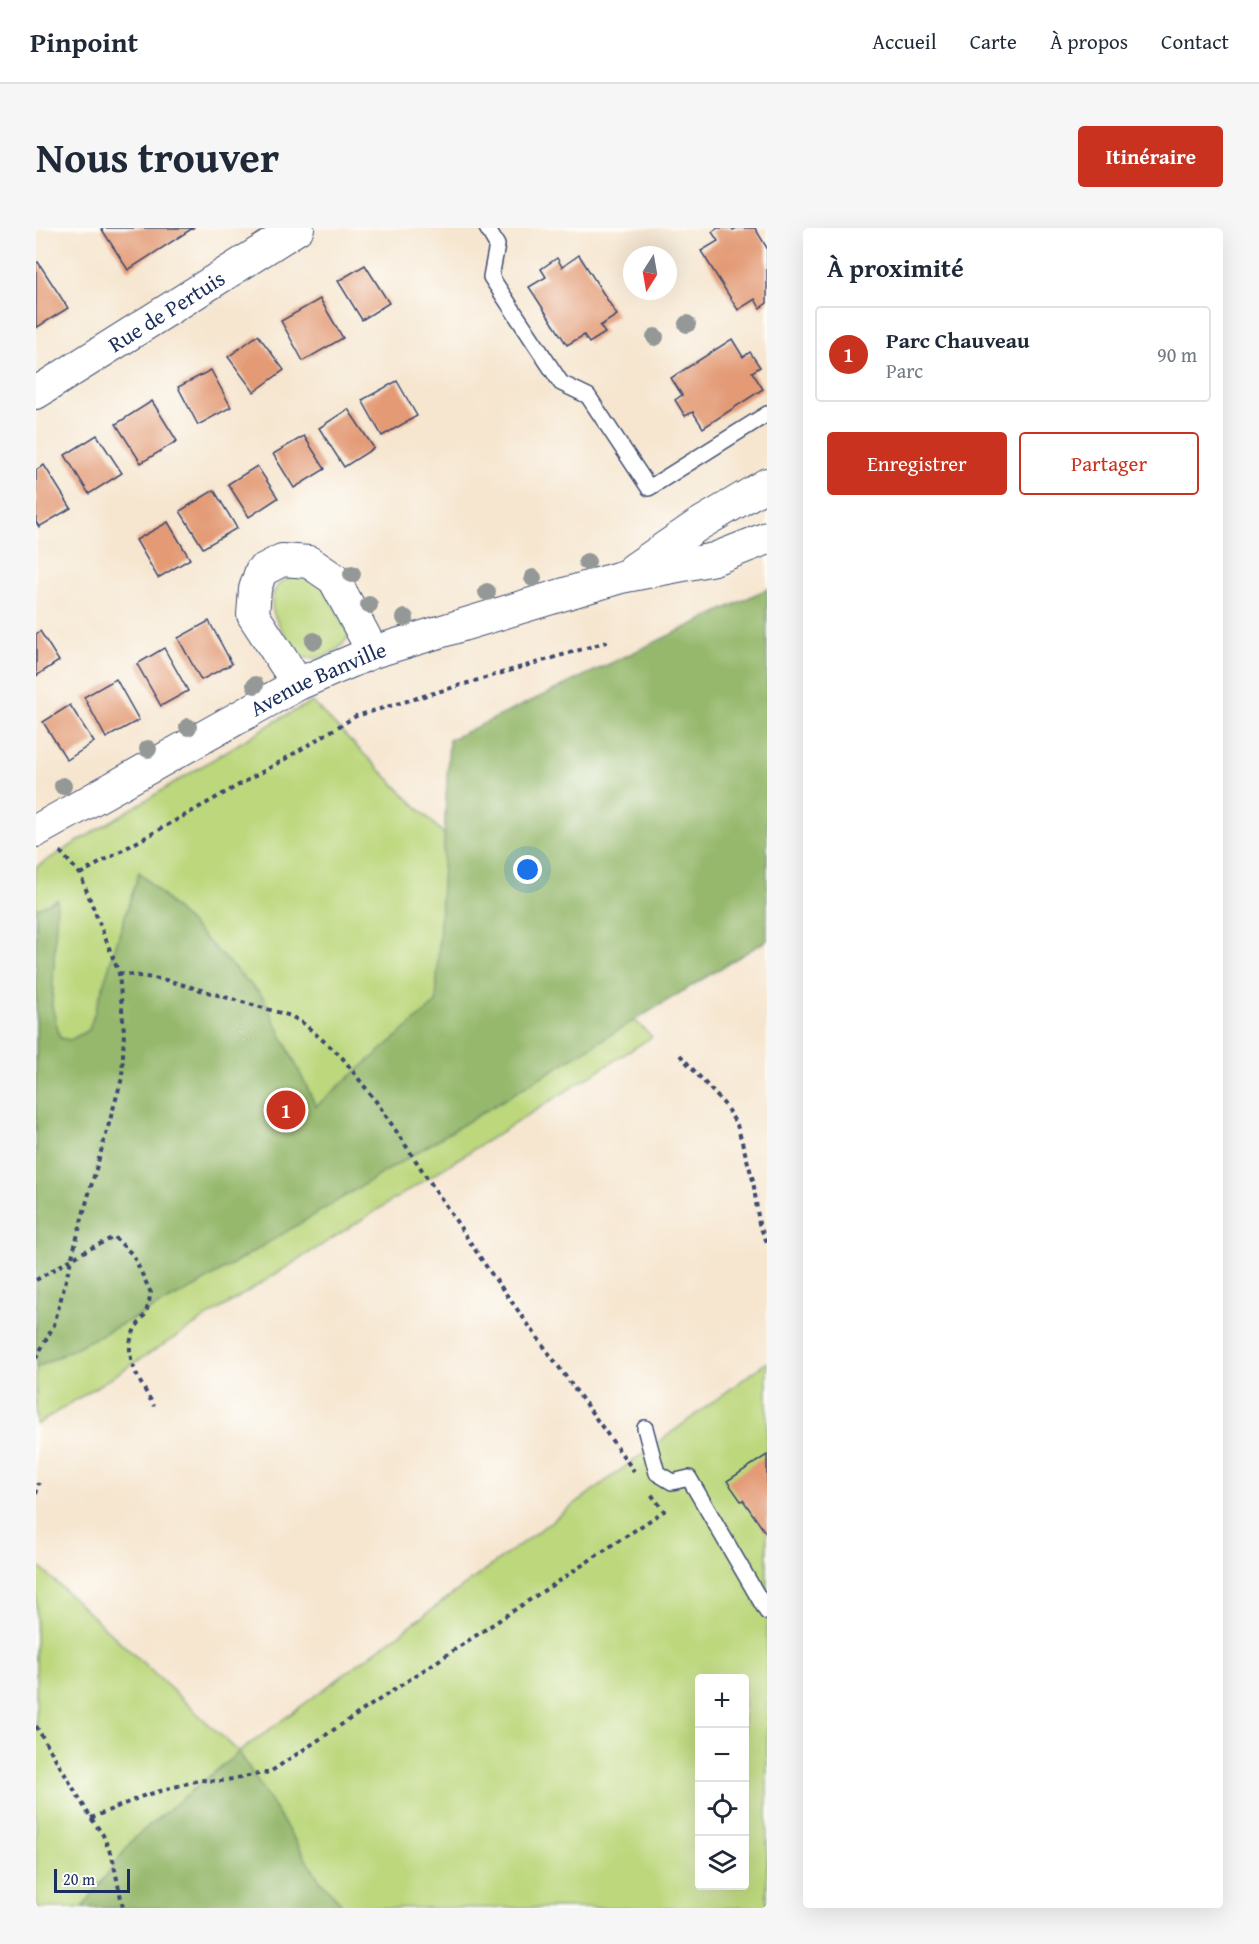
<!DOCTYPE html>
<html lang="fr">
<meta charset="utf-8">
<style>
:root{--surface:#fff;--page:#f6f6f7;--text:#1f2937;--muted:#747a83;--line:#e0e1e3;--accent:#c8321e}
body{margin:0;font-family:"Gentium Book Plus",serif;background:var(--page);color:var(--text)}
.controls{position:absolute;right:18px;bottom:18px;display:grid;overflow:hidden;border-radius:6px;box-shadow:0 6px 24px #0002}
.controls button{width:54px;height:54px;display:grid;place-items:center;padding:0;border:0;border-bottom:2px solid var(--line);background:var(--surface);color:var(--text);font:30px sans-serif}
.compass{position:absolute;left:587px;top:18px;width:54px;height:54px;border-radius:50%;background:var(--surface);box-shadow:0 6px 24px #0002;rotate:191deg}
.scale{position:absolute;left:18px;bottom:15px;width:76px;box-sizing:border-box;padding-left:6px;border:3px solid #1b2f5e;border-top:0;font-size:16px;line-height:21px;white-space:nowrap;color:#1b2f5e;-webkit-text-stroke:4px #fdfcf7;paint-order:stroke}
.you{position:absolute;left:492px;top:642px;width:21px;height:21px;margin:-15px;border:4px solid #fff;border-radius:50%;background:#1a73e8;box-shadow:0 0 0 9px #1a73e833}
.badge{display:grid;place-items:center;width:39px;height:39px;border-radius:50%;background:var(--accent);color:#fff;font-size:20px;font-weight:700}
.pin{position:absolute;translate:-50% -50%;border:3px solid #fff;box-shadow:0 2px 6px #0006}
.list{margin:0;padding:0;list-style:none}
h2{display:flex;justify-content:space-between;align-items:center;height:78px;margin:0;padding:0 24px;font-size:26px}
h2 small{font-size:20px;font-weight:400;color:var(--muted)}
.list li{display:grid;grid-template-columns:39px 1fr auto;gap:18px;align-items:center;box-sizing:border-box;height:96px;margin:0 12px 12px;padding:0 12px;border:2px solid var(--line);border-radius:6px}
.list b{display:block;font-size:22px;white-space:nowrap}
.list p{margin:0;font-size:20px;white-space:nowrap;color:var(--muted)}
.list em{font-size:20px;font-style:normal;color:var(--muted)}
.actions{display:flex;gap:12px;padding:18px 24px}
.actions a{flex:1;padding:14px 0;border:2px solid var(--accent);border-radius:6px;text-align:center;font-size:21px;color:var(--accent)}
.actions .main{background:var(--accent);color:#fff}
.icon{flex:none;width:33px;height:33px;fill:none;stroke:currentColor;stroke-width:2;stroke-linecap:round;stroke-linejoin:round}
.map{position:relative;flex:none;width:731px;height:1680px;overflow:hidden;border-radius:6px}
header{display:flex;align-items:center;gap:36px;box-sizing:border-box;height:84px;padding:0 30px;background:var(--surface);border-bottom:2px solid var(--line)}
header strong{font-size:28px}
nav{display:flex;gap:33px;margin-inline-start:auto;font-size:21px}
.intro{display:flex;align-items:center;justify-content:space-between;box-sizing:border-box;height:144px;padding:0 36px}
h1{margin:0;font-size:42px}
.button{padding:15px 27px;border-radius:6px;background:var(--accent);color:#fff;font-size:21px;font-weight:700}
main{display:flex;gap:36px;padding:0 36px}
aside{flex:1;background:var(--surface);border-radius:6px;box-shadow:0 6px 24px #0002}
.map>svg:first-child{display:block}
.green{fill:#bcd77c;stroke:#6c836d;stroke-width:1.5;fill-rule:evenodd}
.forest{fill:#95b86c;stroke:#587465;stroke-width:1.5}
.building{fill:#e39a74}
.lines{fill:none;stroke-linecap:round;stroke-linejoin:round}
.service-casing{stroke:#3c4a6f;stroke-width:18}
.minor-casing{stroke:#3c4a6f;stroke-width:34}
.path{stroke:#3c4a6f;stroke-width:4;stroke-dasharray:4.5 4.5;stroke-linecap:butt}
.service{stroke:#fff;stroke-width:15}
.minor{stroke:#fff;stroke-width:32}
.tree{fill:#949896}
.labels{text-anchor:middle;stroke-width:4.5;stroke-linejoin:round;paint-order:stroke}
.street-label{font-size:22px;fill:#1b2f5e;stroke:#fdfcf7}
</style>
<header>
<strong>Pinpoint</strong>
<nav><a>Accueil</a><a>Carte</a><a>À propos</a><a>Contact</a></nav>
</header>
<div class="intro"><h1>Nous trouver</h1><a class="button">Itinéraire</a></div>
<main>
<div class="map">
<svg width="731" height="1680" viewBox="0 0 731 1680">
<rect width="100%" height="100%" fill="#fdfcf7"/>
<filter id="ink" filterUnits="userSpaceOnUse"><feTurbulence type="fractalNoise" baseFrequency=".0167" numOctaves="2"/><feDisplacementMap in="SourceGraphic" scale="12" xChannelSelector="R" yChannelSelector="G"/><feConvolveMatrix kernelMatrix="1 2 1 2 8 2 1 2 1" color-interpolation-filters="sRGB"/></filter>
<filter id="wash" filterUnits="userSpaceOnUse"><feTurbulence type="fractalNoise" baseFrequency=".008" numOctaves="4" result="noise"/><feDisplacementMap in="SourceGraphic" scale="24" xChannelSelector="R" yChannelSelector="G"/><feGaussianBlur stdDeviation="1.35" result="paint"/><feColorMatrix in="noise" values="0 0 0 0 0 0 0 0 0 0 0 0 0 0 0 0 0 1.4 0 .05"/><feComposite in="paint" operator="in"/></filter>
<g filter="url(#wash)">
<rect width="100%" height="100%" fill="#f6e6d0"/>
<g class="green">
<path d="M 266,347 L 284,354 L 313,405 C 308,423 283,434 266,429 L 261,424 C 250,406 225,381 241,359 C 248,350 256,348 266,347 Z"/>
<polygon points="276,474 500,698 616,809 0,1197 0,639 245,490"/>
<path d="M 731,1134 L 731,1680 L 0,1680 L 0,1336 L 203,1524 ZM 664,1450 L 708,1450 L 708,1658 L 664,1658 Z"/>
</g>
<g class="forest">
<polygon points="731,361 731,712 159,1059 0,1140 0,681 21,671 16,778 24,810 34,812 53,802 103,644 227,769 280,878 400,775 413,512"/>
<polygon points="203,1524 283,1651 309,1680 46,1680 98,1610"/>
</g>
<g id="blocks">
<g class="building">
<polygon points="65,0 157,0 92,42"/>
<polygon points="682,0 696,0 697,2 701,0 719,0 731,20 731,75 724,80 719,71 702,82 665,23 682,13 676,4"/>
<polygon points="543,27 581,87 564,98 569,105 553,115 548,107 531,117 493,59 510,49 505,41 521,30 526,39"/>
<polygon points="2,34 32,80 0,100 0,35"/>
<polygon points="329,37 353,75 326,92 302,53"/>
<polygon points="284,71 307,110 267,133 245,93"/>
<polygon points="222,107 248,142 218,164 192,129"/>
<polygon points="696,111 707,129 714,124 724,139 716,144 727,161 667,200 657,184 649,188 639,172 646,167 635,150"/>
<polygon points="175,142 195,179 162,197 142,159"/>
<polygon points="361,153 381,188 346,208 326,172"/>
<polygon points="116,173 141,213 105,235 80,196"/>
<polygon points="312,181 338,220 308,239 283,200"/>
<polygon points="61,207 86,245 53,266 29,227"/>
<polygon points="268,208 289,241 258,260 237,226"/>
<polygon points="8,237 35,280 3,299 0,294 0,242"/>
<polygon points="221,238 242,270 213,289 192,256"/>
<polygon points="178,262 201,300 167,320 144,283"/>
<polygon points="132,294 154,331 122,350 100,312"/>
<polygon points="173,393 196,436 165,452 142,410"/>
<polygon points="4,403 23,433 0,448 0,406"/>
<polygon points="128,420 152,463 125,478 101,436"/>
<polygon points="80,451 103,492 70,510 48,469"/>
<polygon points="34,477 58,514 31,532 7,494"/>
<polygon points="731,1227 731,1307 707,1272 705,1273 691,1253"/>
</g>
</g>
</g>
<g filter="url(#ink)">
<use href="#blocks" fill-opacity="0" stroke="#3c4a6f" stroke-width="1.5"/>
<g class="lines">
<g class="service-casing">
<g id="service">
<polyline points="451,0 461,17 455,49 525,155 552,168 613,260 731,186"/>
<polyline points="609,1200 621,1245 636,1254 653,1250 731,1384"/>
</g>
</g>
<g class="minor-casing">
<g id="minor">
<path id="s1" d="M 0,165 L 262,0"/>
<polyline points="598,341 662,297 731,256"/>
<polyline points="262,456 217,387 219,361 225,343 246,332 273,334 298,351 337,424"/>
<path id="s2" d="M 0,603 L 262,456 L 337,424 L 585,349 L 678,331 L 731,310"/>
</g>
</g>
<g class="path">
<polyline points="44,646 244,534 320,488 574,413"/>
<polyline points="83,745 130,752 255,788 268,796 305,828 342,876 452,1041 598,1243"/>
<polyline points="644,827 688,876 701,897 717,952 723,996 731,1014"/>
<path d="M 0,1052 L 51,1022 L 78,1009 L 97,1027 L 115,1065 C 113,1072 112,1081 108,1088 C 105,1093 100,1098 98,1103 C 85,1129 106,1156 118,1178"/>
<polyline points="0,1130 18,1097 48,983 86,850 88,804 83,745 44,646 22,621"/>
<polyline points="0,1266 3,1255"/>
<polyline points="0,1498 55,1590 67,1607 77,1632 87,1680"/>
<polyline points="55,1590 107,1568 163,1552 185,1553 234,1544 628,1283 615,1266"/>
</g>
<use href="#service" class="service"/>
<use href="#minor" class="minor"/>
</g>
<g class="tree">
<circle cx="651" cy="96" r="9"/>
<circle cx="619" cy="109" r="9"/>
<circle cx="551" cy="334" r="9"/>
<circle cx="316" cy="346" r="9"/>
<circle cx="497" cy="350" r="9"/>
<circle cx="451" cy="364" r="9"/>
<circle cx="333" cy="377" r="9"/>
<circle cx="369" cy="390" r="9"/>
<circle cx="278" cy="413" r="9"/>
<circle cx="219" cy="457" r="9"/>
<circle cx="152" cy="499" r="9"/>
<circle cx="112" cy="521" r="9"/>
<circle cx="27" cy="558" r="9"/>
</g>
</g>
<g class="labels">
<g class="street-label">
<text dy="8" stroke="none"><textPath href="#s1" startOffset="154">Rue de Pertuis</textPath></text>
<text dy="8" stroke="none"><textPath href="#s2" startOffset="321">Avenue Banville</textPath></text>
</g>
</g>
</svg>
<div class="controls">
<button>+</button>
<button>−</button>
<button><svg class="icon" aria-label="locate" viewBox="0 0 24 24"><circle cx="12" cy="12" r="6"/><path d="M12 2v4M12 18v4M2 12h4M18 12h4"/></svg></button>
<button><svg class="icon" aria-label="layers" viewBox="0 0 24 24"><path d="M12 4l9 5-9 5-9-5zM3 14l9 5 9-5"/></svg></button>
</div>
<svg class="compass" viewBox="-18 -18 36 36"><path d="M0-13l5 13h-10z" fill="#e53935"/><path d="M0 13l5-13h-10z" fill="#747a83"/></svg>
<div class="scale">20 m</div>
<div class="you"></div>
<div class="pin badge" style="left:250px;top:882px">1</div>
</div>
<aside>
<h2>À proximité<small></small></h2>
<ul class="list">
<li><span class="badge">1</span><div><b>Parc Chauveau</b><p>Parc</p></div><em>90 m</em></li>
</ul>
<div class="actions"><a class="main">Enregistrer</a><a>Partager</a></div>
</aside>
</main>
